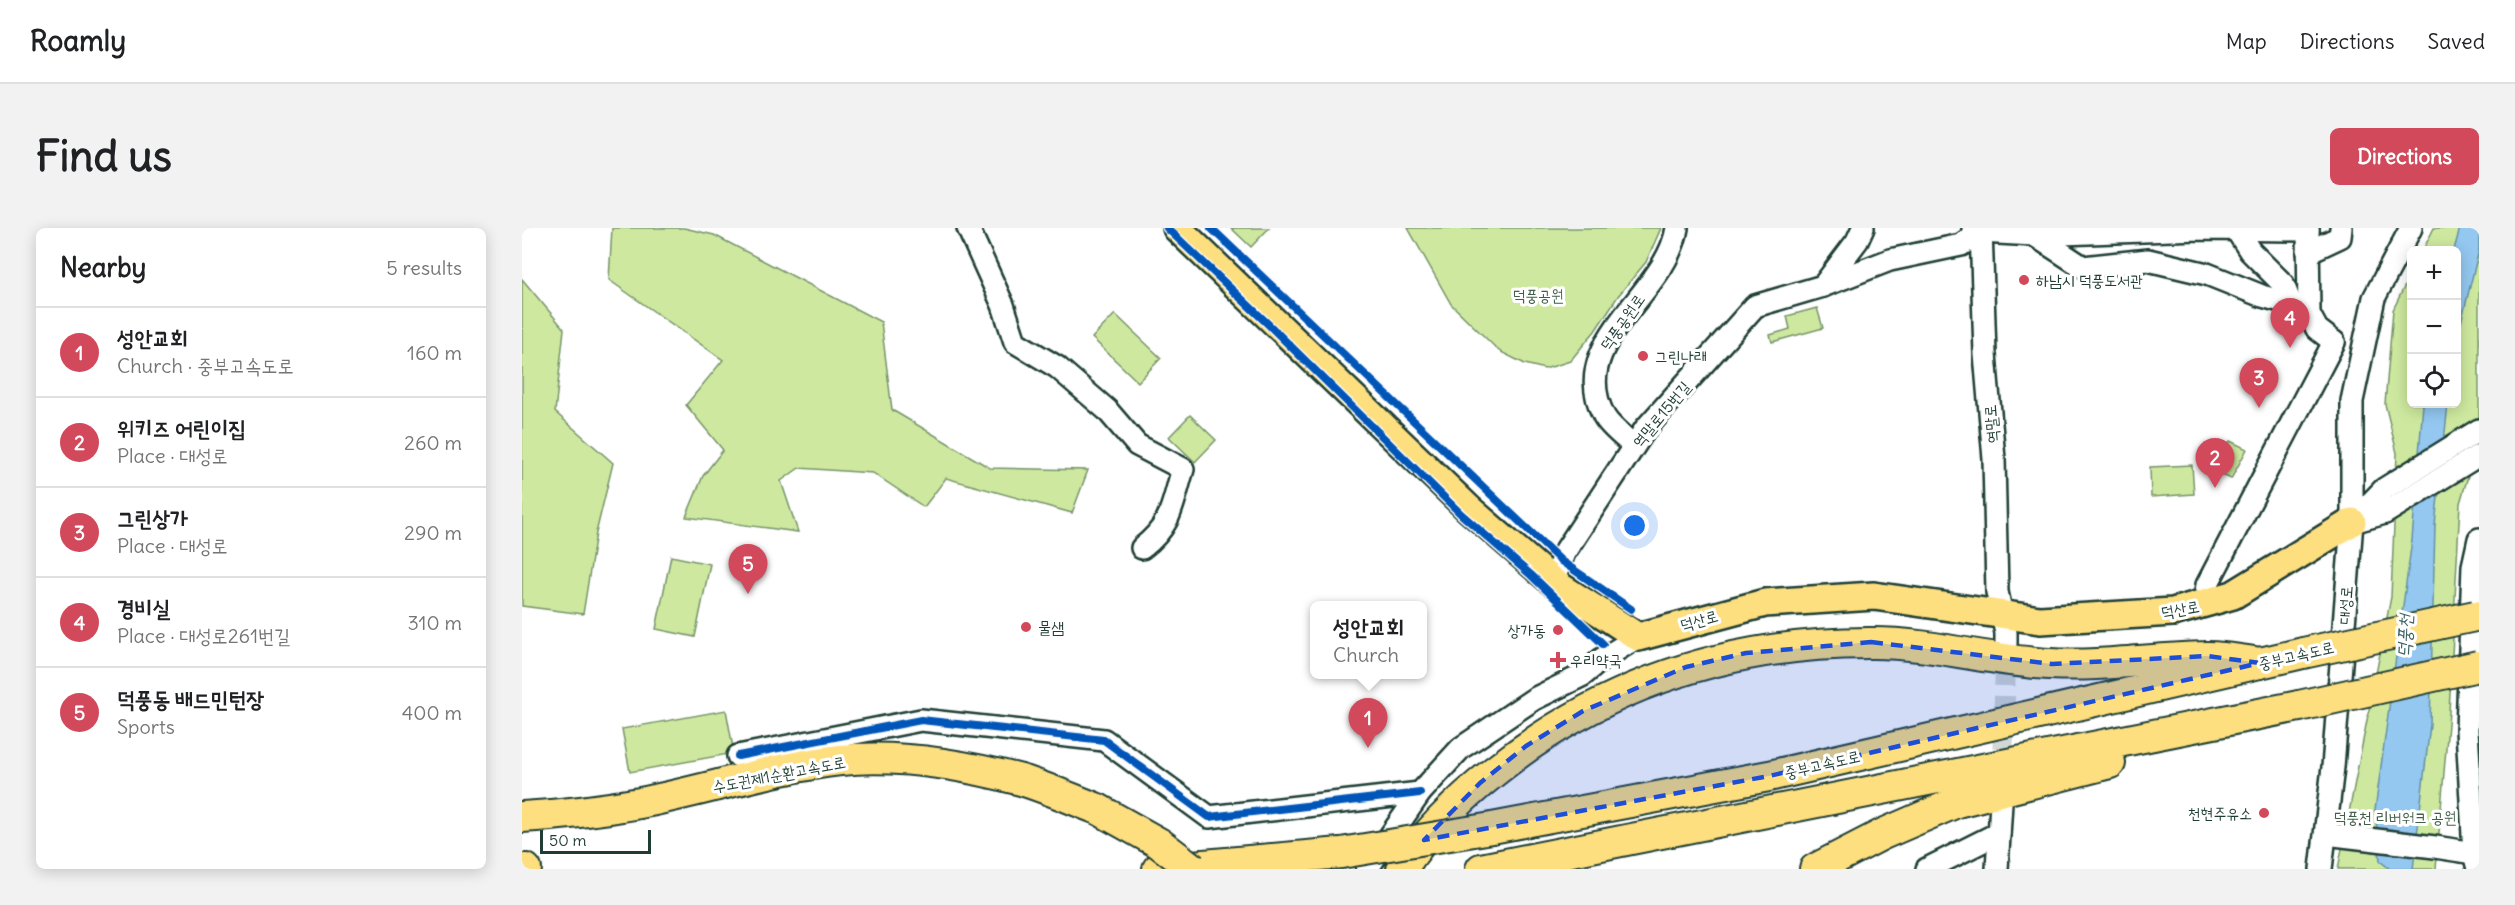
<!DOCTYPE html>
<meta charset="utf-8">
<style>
:root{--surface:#fff;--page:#f2f2f2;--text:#202124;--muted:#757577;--line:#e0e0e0;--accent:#d1495b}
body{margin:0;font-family:Delius,"Poor Story",sans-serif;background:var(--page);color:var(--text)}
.controls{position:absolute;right:18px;top:18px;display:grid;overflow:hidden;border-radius:9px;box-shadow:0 3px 15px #0003}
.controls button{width:54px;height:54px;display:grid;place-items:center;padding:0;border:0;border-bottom:2px solid var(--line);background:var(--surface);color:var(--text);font:30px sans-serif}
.scale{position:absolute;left:18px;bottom:15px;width:111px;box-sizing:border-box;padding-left:6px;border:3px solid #1f3d34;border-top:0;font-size:16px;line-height:21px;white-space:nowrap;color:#1f3d34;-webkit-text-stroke:4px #fff;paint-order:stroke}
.you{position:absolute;left:1113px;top:298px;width:21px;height:21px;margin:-15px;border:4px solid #fff;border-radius:50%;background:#1a73e8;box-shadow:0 0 0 9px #1a73e833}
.badge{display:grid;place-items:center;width:39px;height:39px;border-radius:50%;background:var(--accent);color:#fff;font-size:20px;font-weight:700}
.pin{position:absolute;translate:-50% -50px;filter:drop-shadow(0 2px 3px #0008)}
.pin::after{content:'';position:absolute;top:32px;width:21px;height:18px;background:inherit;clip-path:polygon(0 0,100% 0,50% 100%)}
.popup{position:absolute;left:788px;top:373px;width:117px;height:78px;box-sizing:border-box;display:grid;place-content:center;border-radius:9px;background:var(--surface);filter:drop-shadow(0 2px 4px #0005);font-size:20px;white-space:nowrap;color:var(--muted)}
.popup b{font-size:22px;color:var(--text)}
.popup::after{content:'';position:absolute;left:50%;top:100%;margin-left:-12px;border:12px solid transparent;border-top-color:var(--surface)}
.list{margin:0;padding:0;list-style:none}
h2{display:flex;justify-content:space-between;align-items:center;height:78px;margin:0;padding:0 24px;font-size:26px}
h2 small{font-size:20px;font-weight:400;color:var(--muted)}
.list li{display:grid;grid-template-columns:39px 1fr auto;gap:18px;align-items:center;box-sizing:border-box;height:90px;padding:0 24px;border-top:2px solid var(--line)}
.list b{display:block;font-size:22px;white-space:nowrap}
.list p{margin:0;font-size:20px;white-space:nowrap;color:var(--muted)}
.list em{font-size:20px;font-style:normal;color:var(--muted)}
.icon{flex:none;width:33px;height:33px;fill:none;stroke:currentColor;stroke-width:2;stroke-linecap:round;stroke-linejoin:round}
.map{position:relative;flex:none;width:1957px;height:641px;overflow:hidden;border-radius:9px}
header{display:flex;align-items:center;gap:36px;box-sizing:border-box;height:84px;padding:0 30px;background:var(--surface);border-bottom:2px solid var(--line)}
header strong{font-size:28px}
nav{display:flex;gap:33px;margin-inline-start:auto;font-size:21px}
.intro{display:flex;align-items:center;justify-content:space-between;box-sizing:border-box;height:144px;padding:0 36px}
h1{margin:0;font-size:42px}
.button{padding:15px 27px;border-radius:9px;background:var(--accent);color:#fff;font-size:21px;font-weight:700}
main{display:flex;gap:36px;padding:0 36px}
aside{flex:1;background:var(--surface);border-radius:9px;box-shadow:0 3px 15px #0003}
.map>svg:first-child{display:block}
.green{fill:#cee99f;stroke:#76936a;stroke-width:1.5}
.water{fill:#94c8f1;stroke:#6590a5;stroke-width:1.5}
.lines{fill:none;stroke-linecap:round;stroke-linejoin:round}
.minor-tunnel{stroke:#d2d8d6;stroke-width:21;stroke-dasharray:21 10;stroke-linecap:butt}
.minor-casing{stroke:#1f3d34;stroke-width:26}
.major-casing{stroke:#1f3d34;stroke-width:32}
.highway-casing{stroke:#1f3d34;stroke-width:34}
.minor{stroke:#fff;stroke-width:21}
.major{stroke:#fedf80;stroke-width:27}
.highway{stroke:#fedf80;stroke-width:30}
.highway-bridge-casing{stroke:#1f3d34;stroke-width:34;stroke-linecap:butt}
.highway-bridge{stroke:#fedf80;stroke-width:30}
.cycleway-casing{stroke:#fff;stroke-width:11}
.cycleway{stroke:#0057b8;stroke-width:8}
.marked{fill:#1d4ed8;fill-opacity:0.2;stroke:#1d4ed8;stroke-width:4.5;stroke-dasharray:12 8;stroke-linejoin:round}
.poi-dot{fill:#d1495b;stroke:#fff;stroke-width:2}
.labels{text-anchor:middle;stroke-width:6;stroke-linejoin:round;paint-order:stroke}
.poi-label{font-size:16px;fill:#1f3d34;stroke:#fff;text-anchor:start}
.park-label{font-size:16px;fill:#425f49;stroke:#fff}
.street-label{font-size:16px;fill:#1f3d34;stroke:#fff}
.water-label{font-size:18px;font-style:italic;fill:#3c6063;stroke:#fff}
</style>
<header>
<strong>Roamly</strong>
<nav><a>Map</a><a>Directions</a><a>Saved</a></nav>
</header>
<div class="intro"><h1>Find us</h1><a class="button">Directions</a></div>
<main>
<aside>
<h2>Nearby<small>5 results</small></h2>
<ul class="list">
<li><span class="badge">1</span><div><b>성안교회</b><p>Church · 중부고속도로</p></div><em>160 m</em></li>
<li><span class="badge">2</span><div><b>위키즈 어린이집</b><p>Place · 대성로</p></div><em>260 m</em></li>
<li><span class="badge">3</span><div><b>그린상가</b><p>Place · 대성로</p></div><em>290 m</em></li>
<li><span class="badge">4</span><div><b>경비실</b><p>Place · 대성로261번길</p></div><em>310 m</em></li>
<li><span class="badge">5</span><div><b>덕풍동 배드민턴장</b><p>Sports</p></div><em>400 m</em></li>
</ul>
</aside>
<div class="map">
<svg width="1957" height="641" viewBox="0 0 1957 641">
<rect width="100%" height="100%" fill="#fff"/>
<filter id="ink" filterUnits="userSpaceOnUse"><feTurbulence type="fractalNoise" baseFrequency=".0167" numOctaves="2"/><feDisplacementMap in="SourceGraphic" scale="12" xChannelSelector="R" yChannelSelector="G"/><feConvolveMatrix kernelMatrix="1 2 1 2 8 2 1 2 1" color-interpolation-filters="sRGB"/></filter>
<g filter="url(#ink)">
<g class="green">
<polygon points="90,0 162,0 192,7 359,94 370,182 468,240 566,242 550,285 424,250 402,279 351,245 277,240 259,253 276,304 164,289 181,248 201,222 164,177 201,132 87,52"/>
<polygon points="709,0 747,0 729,19"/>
<polygon points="886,0 1139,0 1124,34 1096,68 1073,103 1048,133 1023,141 1003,136 977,123 929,76"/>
<polygon points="1912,0 1957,0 1957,212 1938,275 1927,484 1914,641 1816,641 1869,369 1875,225 1863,176 1871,82 1889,45 1890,176 1934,176 1934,22 1901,22"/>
<polygon points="0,51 42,101 33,184 91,235 74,305 61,386 0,378"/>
<polygon points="1295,80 1301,100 1250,114 1248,107 1268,101 1265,88"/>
<polygon points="593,86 639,130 616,154 570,110"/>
<polygon points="668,187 694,212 673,234 647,209"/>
<polygon points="1708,213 1725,221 1709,251 1692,243"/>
<polygon points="1670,237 1672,266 1629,269 1628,239"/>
<polygon points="149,328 188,336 173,409 134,401"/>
<polygon points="204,482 212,525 108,544 100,501"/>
</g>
<g class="water">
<polygon points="1938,0 1957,0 1957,22 1935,111 1934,22 1932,22"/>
<polygon points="1901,176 1926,176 1913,297 1908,497 1891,641 1868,641 1858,633 1853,582 1890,312"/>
</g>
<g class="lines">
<polyline class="minor-tunnel" points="1480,551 1484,420"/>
<g class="minor-casing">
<g id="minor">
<path d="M 446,0 L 481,77 L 493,114 L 535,139 L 585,182 L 615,217 L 661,241 C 650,276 651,296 620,320"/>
<polyline points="1451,0 1458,4 1512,7 1677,1 1786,2"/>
<polyline points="1459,0 1463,126 1472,231 1475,364 1484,405 1484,416"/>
<polyline points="1786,0 1787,86 1795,101 1812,114"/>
<polyline points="1714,1 1728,23 1761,56 1769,76"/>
<polyline points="1512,7 1561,39 1626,32 1685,46 1740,68 1769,76 1787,86"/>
<polyline points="1786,24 1818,9 1819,0"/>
<polyline points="1301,58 1335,13 1341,0"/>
<path d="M 1111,217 C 1102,209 1088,199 1082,188 C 1043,113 1145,67 1155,0"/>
<polyline points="1830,294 1862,261 1957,202"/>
<polyline points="1830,294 1863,285 1957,227"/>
<polyline points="1031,354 1042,325 1124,200 1233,78 1301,58 1368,32 1439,17 1458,4"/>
<polyline points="1682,377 1685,357 1812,114"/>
<polyline points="216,528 399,492 582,512 687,589 898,565"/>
<polyline points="1804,606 1913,619 1952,625"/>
<polyline points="845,641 898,565 939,520 1012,471 1061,447 1080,431 1116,409"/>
<polyline points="1405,641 1477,605"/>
<polyline points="1475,641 1479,575"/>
<polyline points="1799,641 1811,539 1830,294 1830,173 1852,70 1889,0"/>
<polyline points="1956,641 1952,625 1945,502 1951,338 1957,311"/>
</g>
</g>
<g class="major-casing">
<polyline id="major" points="655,0 947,281 1031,354 1116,409 1243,375 1352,368 1518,392 1651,384 1711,367 1830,294"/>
</g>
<g class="highway-casing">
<g id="highway">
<path d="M 0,589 C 39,587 79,582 118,575 C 185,562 250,540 318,532 C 378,526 442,537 499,552 C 525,560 550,571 576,581"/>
<polyline points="970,600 1247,548 1781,425"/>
<polyline points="0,641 4,641"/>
<polyline points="636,641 819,625"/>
<path d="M 880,641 C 904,603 938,571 973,543 C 1082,456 1207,415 1347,415 C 1408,414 1467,433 1528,436 C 1580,439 1631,430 1683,429 C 1701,428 1720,433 1738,435"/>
<polyline points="959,641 1777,478"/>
<polyline points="1293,641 1361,606 1435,574 1588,535"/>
</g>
</g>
<use href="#minor" class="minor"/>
<use href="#major" class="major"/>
<use href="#highway" class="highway"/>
<g class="highway-bridge-casing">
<g id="highway-bridge">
<polyline points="1781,425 1953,388"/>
<polyline points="1777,478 1956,438"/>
<polyline points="576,581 637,615 671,641"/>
<polyline points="819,625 970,600"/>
</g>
</g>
<use href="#highway-bridge" class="highway-bridge"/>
<g class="cycleway-casing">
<g id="cycleway">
<polyline points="645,0 746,96 939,286 1009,347 1081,416"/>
<polyline points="689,0 1039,333 1109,381"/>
<polyline points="216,528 399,492 582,512 687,589 898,565"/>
</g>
</g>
<use href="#cycleway" class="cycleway"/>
</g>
</g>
<path class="marked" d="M 1349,414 L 1530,436 L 1685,428 L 1738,435 L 1247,548 L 902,612 L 958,555 L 1004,518 L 1061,483 L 1164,439 L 1224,425 Z"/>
<g class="poi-dot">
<circle cx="1502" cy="52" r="6"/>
<circle cx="1121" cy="128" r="6"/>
<circle cx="504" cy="399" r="6"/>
<circle cx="1036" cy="402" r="6"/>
<path d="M1033 423h6v6h6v6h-6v6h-6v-6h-6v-6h6z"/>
<circle cx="1742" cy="585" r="6"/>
</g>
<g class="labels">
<g class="poi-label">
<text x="1514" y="58">하남시 덕풍도서관</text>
<text x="1133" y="134">그린나래</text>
<text x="516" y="405">물샘</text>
<text x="1024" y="408" text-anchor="end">상가동</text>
<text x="1048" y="438">우리약국</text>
<text x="1730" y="591" text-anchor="end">천현주유소</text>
</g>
<g class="park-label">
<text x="1016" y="73">덕풍공원</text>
<text x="1873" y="595">덕풍천 리버워크 공원</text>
</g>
<g class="street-label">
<text transform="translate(1100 94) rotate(-55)" y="6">덕풍공원로</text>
<text transform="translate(1139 186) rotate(-50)" y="6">역말로15번길</text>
<text transform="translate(1469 196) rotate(-95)" y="6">역말로</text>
<text transform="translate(1823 377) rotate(-86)" y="6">대성로</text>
<text transform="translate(1658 381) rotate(-10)" y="6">덕산로</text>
<text transform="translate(1177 392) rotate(-16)" y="6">덕산로</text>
<text transform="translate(1774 427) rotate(-13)" y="6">중부고속도로</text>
<text transform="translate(1300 536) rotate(-13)" y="6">중부고속도로</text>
<text transform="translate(257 546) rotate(-11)" y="6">수도권제1순환고속도로</text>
</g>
<g class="water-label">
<text transform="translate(1883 408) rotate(-87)" y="6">덕풍천</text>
</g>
</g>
</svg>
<div class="controls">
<button>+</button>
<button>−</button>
<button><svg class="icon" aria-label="locate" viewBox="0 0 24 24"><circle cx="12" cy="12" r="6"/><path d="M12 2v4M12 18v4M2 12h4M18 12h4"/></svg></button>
</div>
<div class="scale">50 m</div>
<div class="you"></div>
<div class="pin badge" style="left:846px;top:520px">1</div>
<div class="popup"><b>성안교회</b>Church</div>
<div class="pin badge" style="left:1693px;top:260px">2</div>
<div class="pin badge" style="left:1737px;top:180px">3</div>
<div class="pin badge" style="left:1768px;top:120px">4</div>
<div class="pin badge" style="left:226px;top:366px">5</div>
</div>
</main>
